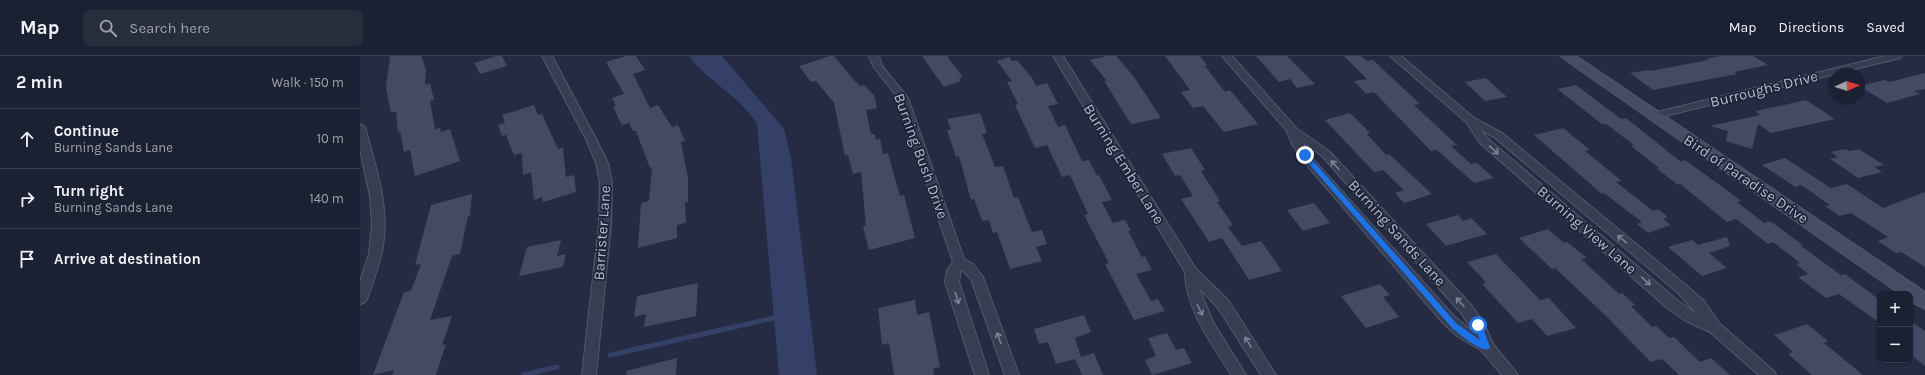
<!DOCTYPE html>
<meta charset="utf-8">
<style>
:root{--surface:#1b2032;--page:#282d3e;--text:#f1f3f6;--muted:#a0a3ac;--line:#393e4d}
body{margin:0;font-family:Karla,sans-serif;background:var(--page);color:var(--text)}
.controls{position:absolute;right:12px;bottom:12px;display:grid;overflow:hidden;border-radius:8px;box-shadow:0 1px 3px #0004}
.controls button{width:36px;height:36px;display:grid;place-items:center;padding:0;border:0;border-bottom:1px solid var(--line);background:var(--surface);color:var(--text);font:20px sans-serif}
.compass{position:absolute;left:1469px;top:12px;width:36px;height:36px;border-radius:50%;background:var(--surface);box-shadow:0 1px 3px #0004;rotate:87deg}
.stop{position:absolute;width:12px;height:12px;margin:-9px;border:3px solid #1a73e8;border-radius:50%;background:#fff}
.stop.end{background:#1a73e8;border-color:#fff;box-shadow:0 1px 4px #0008}
.list{margin:0;padding:0;list-style:none}
h2{display:flex;justify-content:space-between;align-items:center;height:52px;margin:0;padding:0 16px;font-size:17px}
h2 small{font-size:13px;font-weight:400;color:var(--muted)}
.list li{display:grid;grid-template-columns:26px 1fr auto;gap:12px;align-items:center;box-sizing:border-box;height:60px;padding:0 16px;border-top:1px solid var(--line)}
.list b{display:block;font-size:15px;white-space:nowrap}
.list p{margin:0;font-size:13px;white-space:nowrap;color:var(--muted)}
.list em{font-size:13px;font-style:normal;color:var(--muted)}
.icon{flex:none;width:22px;height:22px;fill:none;stroke:currentColor;stroke-width:2;stroke-linecap:round;stroke-linejoin:round}
.map{position:relative;flex:none;width:1565px;height:319px;overflow:hidden}
header{display:flex;align-items:center;gap:24px;box-sizing:border-box;height:56px;padding:0 20px;background:var(--surface);border-bottom:1px solid var(--line)}
header strong{font-size:19px}
nav{display:flex;gap:22px;margin-inline-start:auto;font-size:14px}
.search{width:280px;height:36px;background:var(--page);display:flex;align-items:center;gap:10px;box-sizing:border-box;padding:0 14px;border-radius:8px;color:var(--muted);font-size:15px}
main{display:flex}
aside{flex:1;background:var(--surface)}
.map>svg:first-child{display:block}
.water{fill:#354068}
.lines{fill:none;stroke-linecap:round;stroke-linejoin:round}
.stream{stroke:#354068;stroke-width:5}
.building{fill:#434a64}
.street-casing{stroke:#53596c;stroke-width:2}
.secondary-casing{stroke:#53596c;stroke-width:2}
.street{fill:#383e51;fill-rule:evenodd}
.secondary{fill:#464c65;fill-rule:evenodd}
.oneway{stroke:#7d8295}
.route{fill:#1a73e8}
.labels{text-anchor:middle;stroke-width:3.5;stroke-linejoin:round;paint-order:stroke}
.street-label{font-size:15px;fill:#b5b9cc;stroke:#1d2336}
</style>
<header>
<strong>Map</strong>
<div class="search"><svg class="icon" aria-label="search" viewBox="0 0 24 24"><circle cx="10" cy="10" r="6"/><path d="M15 15l6 6"/></svg>Search here</div>
<nav><a>Map</a><a>Directions</a><a>Saved</a></nav>
</header>
<main>
<aside>
<h2>2 min<small>Walk · 150 m</small></h2>
<ul class="list">
<li><svg class="icon" aria-label="ahead" viewBox="0 0 24 24"><path d="M12 20V5M6 11l6-6 6 6"/></svg><div><b>Continue</b><p>Burning Sands Lane</p></div><em>10 m</em></li>
<li><svg class="icon" aria-label="right" viewBox="0 0 24 24"><path d="M7 20v-9h11M14 6l5 5-5 5"/></svg><div><b>Turn right</b><p>Burning Sands Lane</p></div><em>140 m</em></li>
<li><svg class="icon" aria-label="arrive" viewBox="0 0 24 24"><path d="M6 21V4h12l-3 4 3 4H6"/></svg><div><b>Arrive at destination</b></div></li>
</ul>
</aside>
<div class="map">
<svg width="1565" height="319" viewBox="0 0 1565 319">
<rect width="100%" height="100%" fill="#242b42"/>
<path class="water" d="M 329,0 L 362,0 L 424,73 L 431,102 L 457,319 L 419,319 L 397,68 C 379,39 348,26 329,0 Z"/>
<g class="lines">
<g class="stream">
<polyline points="250,299 414,262"/>
<polyline points="164,319 197,311"/>
</g>
</g>
<g class="building">
<polygon points="30,0 61,0 66,13 65,29 70,27 74,44 70,45 75,73 80,72 81,76 90,73 100,105 55,120 50,94 44,96 40,75 38,76 36,55 31,57 26,32"/>
<polygon points="137,0 142,0 147,10 120,18 114,7"/>
<polygon points="266,0 276,0 285,14 273,18 290,52 298,49 312,71 318,69 325,85 321,86 328,122 328,146 325,147 326,167 317,169 317,182 278,192 281,147 289,145 292,111 290,112 276,75 273,75 269,67 262,69 253,51 256,50 252,42 264,38 246,6"/>
<polygon points="470,0 474,0 493,23 500,30 504,29 514,39 517,52 506,54 511,78 515,78 516,84 520,83 523,98 528,97 540,140 544,139 555,182 509,194 503,170 506,170 501,116 493,118 488,99 485,100 474,47 456,25 451,26 439,10"/>
<polygon points="562,0 587,0 603,21 599,22 601,25 584,31"/>
<polygon points="747,0 756,0 774,21 801,62 771,68 744,25 747,25 730,4"/>
<polygon points="805,0 840,0 847,9 845,10 865,36 870,34 898,68 864,76 843,50 833,52 821,36 830,34"/>
<polygon points="896,0 927,0 955,28 937,32 930,23 919,26"/>
<polygon points="984,0 1001,0 1007,5 1013,4 1060,48 1054,49 1097,89 1091,90 1111,108 1117,107 1134,122 1114,127 1077,94 1071,95 1014,36 1006,38 994,25 1007,23"/>
<polygon points="1360,0 1393,0 1408,9 1374,16 1377,18 1293,34 1270,17 1288,14 1290,15 1349,4 1346,3"/>
<polygon points="649,1 652,5 657,4 672,22 676,30 687,27 698,48 688,50 698,71 705,69 722,105 729,104 737,120 739,119 752,144 742,146 753,167 765,164 771,175 768,175 782,201 785,200 792,214 776,218 791,245 798,243 805,255 774,264 745,208 749,207 724,159 728,158 710,119 702,121 687,89 675,92 655,49 658,48 647,26 652,25 637,5"/>
<polygon points="1565,17 1565,33 1554,35 1560,38 1527,47 1499,30 1525,24 1530,26"/>
<polygon points="1126,22 1147,41 1125,45 1105,26"/>
<polygon points="1216,29 1261,63 1266,62 1321,106 1325,104 1368,135 1381,145 1377,146 1404,167 1410,165 1443,189 1441,190 1481,219 1485,218 1520,244 1520,267 1479,238 1466,242 1438,221 1448,218 1436,208 1440,207 1413,186 1408,188 1376,163 1367,166 1320,128 1318,129 1297,113 1299,112 1271,90 1274,89 1246,68 1242,68 1197,33"/>
<polygon points="1446,44 1475,63 1411,77 1398,68 1392,93 1366,85 1368,75 1350,70 1400,59 1396,55"/>
<polygon points="174,49 178,59 182,58 198,93 203,92 206,121 214,119 216,136 183,146 182,141 174,144 171,116 163,119 162,97 154,99 146,79 142,80 138,69 145,67 142,59"/>
<polygon points="620,57 627,77 622,78 635,111 643,110 654,142 658,141 672,176 682,174 687,188 676,191 682,205 650,213 637,176 633,177 629,164 622,165 614,143 611,144 599,100 596,101 587,74 591,74 587,63"/>
<polygon points="990,57 1010,77 1007,78 1026,99 1029,98 1072,138 1044,147 1035,137 1044,134 1023,114 1014,116 965,64"/>
<polygon points="1203,72 1230,94 1225,95 1262,125 1256,126 1293,155 1298,153 1308,161 1303,163 1311,169 1288,177 1277,168 1282,166 1244,137 1242,138 1174,79"/>
<polygon points="831,92 845,114 841,115 860,145 857,146 873,169 868,171 882,190 901,185 922,215 889,224 862,182 849,186 821,143 833,140 820,119 815,120 802,98"/>
<polygon points="1486,93 1490,95 1499,93 1524,109 1514,111 1522,116 1498,122 1470,103 1478,101 1471,96"/>
<polygon points="1425,102 1471,132 1487,128 1523,152 1565,136 1565,211 1541,196 1536,197 1518,185 1528,181 1491,157 1479,160 1465,150 1470,149 1441,129 1436,131 1431,128 1402,109"/>
<polygon points="112,138 110,160 108,160 100,198 92,200 70,264 92,260 82,289 86,288 76,319 32,319 34,314 13,319 44,236 51,235 61,208 55,209 71,149"/>
<polygon points="954,147 970,167 943,175 927,154"/>
<polygon points="1098,159 1103,165 1111,162 1127,178 1086,190 1066,168"/>
<polygon points="1188,173 1204,187 1207,186 1227,202 1221,203 1259,238 1262,237 1275,249 1271,250 1292,271 1296,270 1309,282 1314,281 1340,306 1351,302 1370,319 1319,319 1302,303 1291,306 1245,259 1195,212 1192,213 1159,182"/>
<polygon points="1367,181 1370,190 1349,197 1367,212 1342,220 1308,191 1332,184 1338,189"/>
<polygon points="201,184 197,200 206,198 203,211 159,220 167,191"/>
<polygon points="1136,198 1180,244 1189,242 1216,272 1187,280 1172,263 1158,267 1122,228 1126,226 1107,206"/>
<polygon points="338,227 336,260 284,271 286,258 274,261 277,240"/>
<polygon points="1020,228 1030,239 1023,241 1039,261 1006,272 981,240"/>
<polygon points="555,244 557,259 569,256 580,311 573,313 574,319 534,319 529,287 522,289 518,252"/>
<polygon points="724,259 731,276 715,282 721,301 734,297 743,319 722,319 715,303 696,308 688,286 679,288 674,273"/>
<polygon points="1550,265 1565,275 1565,310 1550,298"/>
<polygon points="1447,268 1468,285 1464,287 1503,319 1452,319 1428,298 1433,296 1414,279"/>
<polygon points="807,277 816,294 824,292 832,307 792,319 785,304 796,300 788,282"/>
<polygon points="317,302 316,319 267,319 266,315"/>
</g>
<g class="lines">
<g class="street-casing">
<g id="street">
<polygon points="182,0 192,0 237,85 248,107 252,126 251,168 236,319 222,319 239,168 240,126 236,107 227,85"/>
<polygon points="509,0 519,0 522,10 548,42 604,203 613,208 623,221 659,319 645,319 611,223 601,213 599,226 629,319 615,319 585,226 587,215 593,206 538,42 513,10"/>
<path d="M 693,0 L 703,0 L 836,213 L 868,244 L 916,319 L 901,319 L 858,252 L 839,232 L 853,266 L 886,319 L 871,319 C 852,287 826,255 825,216 Z"/>
<path d="M 862,0 L 872,0 L 936,72 L 970,96 L 1111,249 L 1123,265 L 1133,288 L 1158,319 L 1142,319 L 1122,295 L 1097,280 L 1083,267 L 945,107 L 932,88 L 927,75 ZM 942,86 L 962,100 L 1101,257 L 1114,277 L 1093,259 L 953,103 Z"/>
<path d="M 1030,0 L 1041,0 L 1114,62 L 1142,77 L 1327,230 L 1344,245 L 1360,268 L 1414,315 L 1416,319 L 1399,319 L 1350,276 L 1326,265 L 1307,252 L 1120,87 L 1106,66 ZM 1121,74 L 1134,81 L 1317,236 L 1338,259 L 1317,244 L 1128,83 Z"/>
<polygon points="1525,0 1542,0 1540,2 1293,63 1288,60 1289,58"/>
<path d="M 0,68 L 5,71 C 15,109 30,150 23,190 C 20,208 13,226 7,243 L 5,246 L 0,248 L 0,226 L 9,198 L 12,168 L 10,140 L 0,93 Z"/>
</g>
</g>
<g class="secondary-casing">
<polygon id="secondary" points="1200,0 1216,0 1565,236 1565,253 1550,245 1550,238 1540,238"/>
</g>
<use href="#street" class="street"/>
<use href="#secondary" class="secondary"/>
</g>
<defs><path id="oneway-shaft" d="M-6 0H5M1.5-3L5.5 0L1.5 3" fill="none" stroke-width="1.6" stroke-linecap="round" stroke-linejoin="round"/></defs>
<g class="oneway">
<use href="#oneway-shaft" transform="translate(1134 94) rotate(41)"/>
<use href="#oneway-shaft" transform="translate(975 109) rotate(-132)"/>
<use href="#oneway-shaft" transform="translate(1262 183) rotate(-140)"/>
<use href="#oneway-shaft" transform="translate(1286 225) rotate(41)"/>
<use href="#oneway-shaft" transform="translate(597 242) rotate(72)"/>
<use href="#oneway-shaft" transform="translate(1100 246) rotate(-132)"/>
<use href="#oneway-shaft" transform="translate(840 254) rotate(64)"/>
<use href="#oneway-shaft" transform="translate(639 282) rotate(-109)"/>
<use href="#oneway-shaft" transform="translate(888 286) rotate(-122)"/>
</g>
<path class="route" d="M 943,98 L 947,98 L 1097,268 L 1120,284 L 1114,269 L 1118,266 L 1121,267 L 1130,291 L 1129,293 C 1119,296 1100,278 1092,272 L 943,101 Z"/>
<g class="labels">
<g class="street-label">
<text transform="translate(1404 33) rotate(-14)" y="5">Burroughs Drive</text>
<text transform="translate(561 100) rotate(70)" y="5">Burning Bush Drive</text>
<text transform="translate(764 108) rotate(58)" y="5">Burning Ember Lane</text>
<text transform="translate(1386 123) rotate(34)" y="5">Bird of Paradise Drive</text>
<text transform="translate(1227 174) rotate(41)" y="5">Burning View Lane</text>
<text transform="translate(242 177) rotate(-86)" y="5">Barrister Lane</text>
<text transform="translate(1037 177) rotate(48)" y="5">Burning Sands Lane</text>
</g>
</g>
</svg>
<div class="controls">
<button>+</button>
<button>−</button>
</div>
<svg class="compass" viewBox="-18 -18 36 36"><path d="M0-13l5 13h-10z" fill="#e53935"/><path d="M0 13l5-13h-10z" fill="#a0a3ac"/></svg>
<div class="stop" style="left:1118px;top:269px"></div>
<div class="stop end" style="left:945px;top:99px"></div>
</div>
</main>
